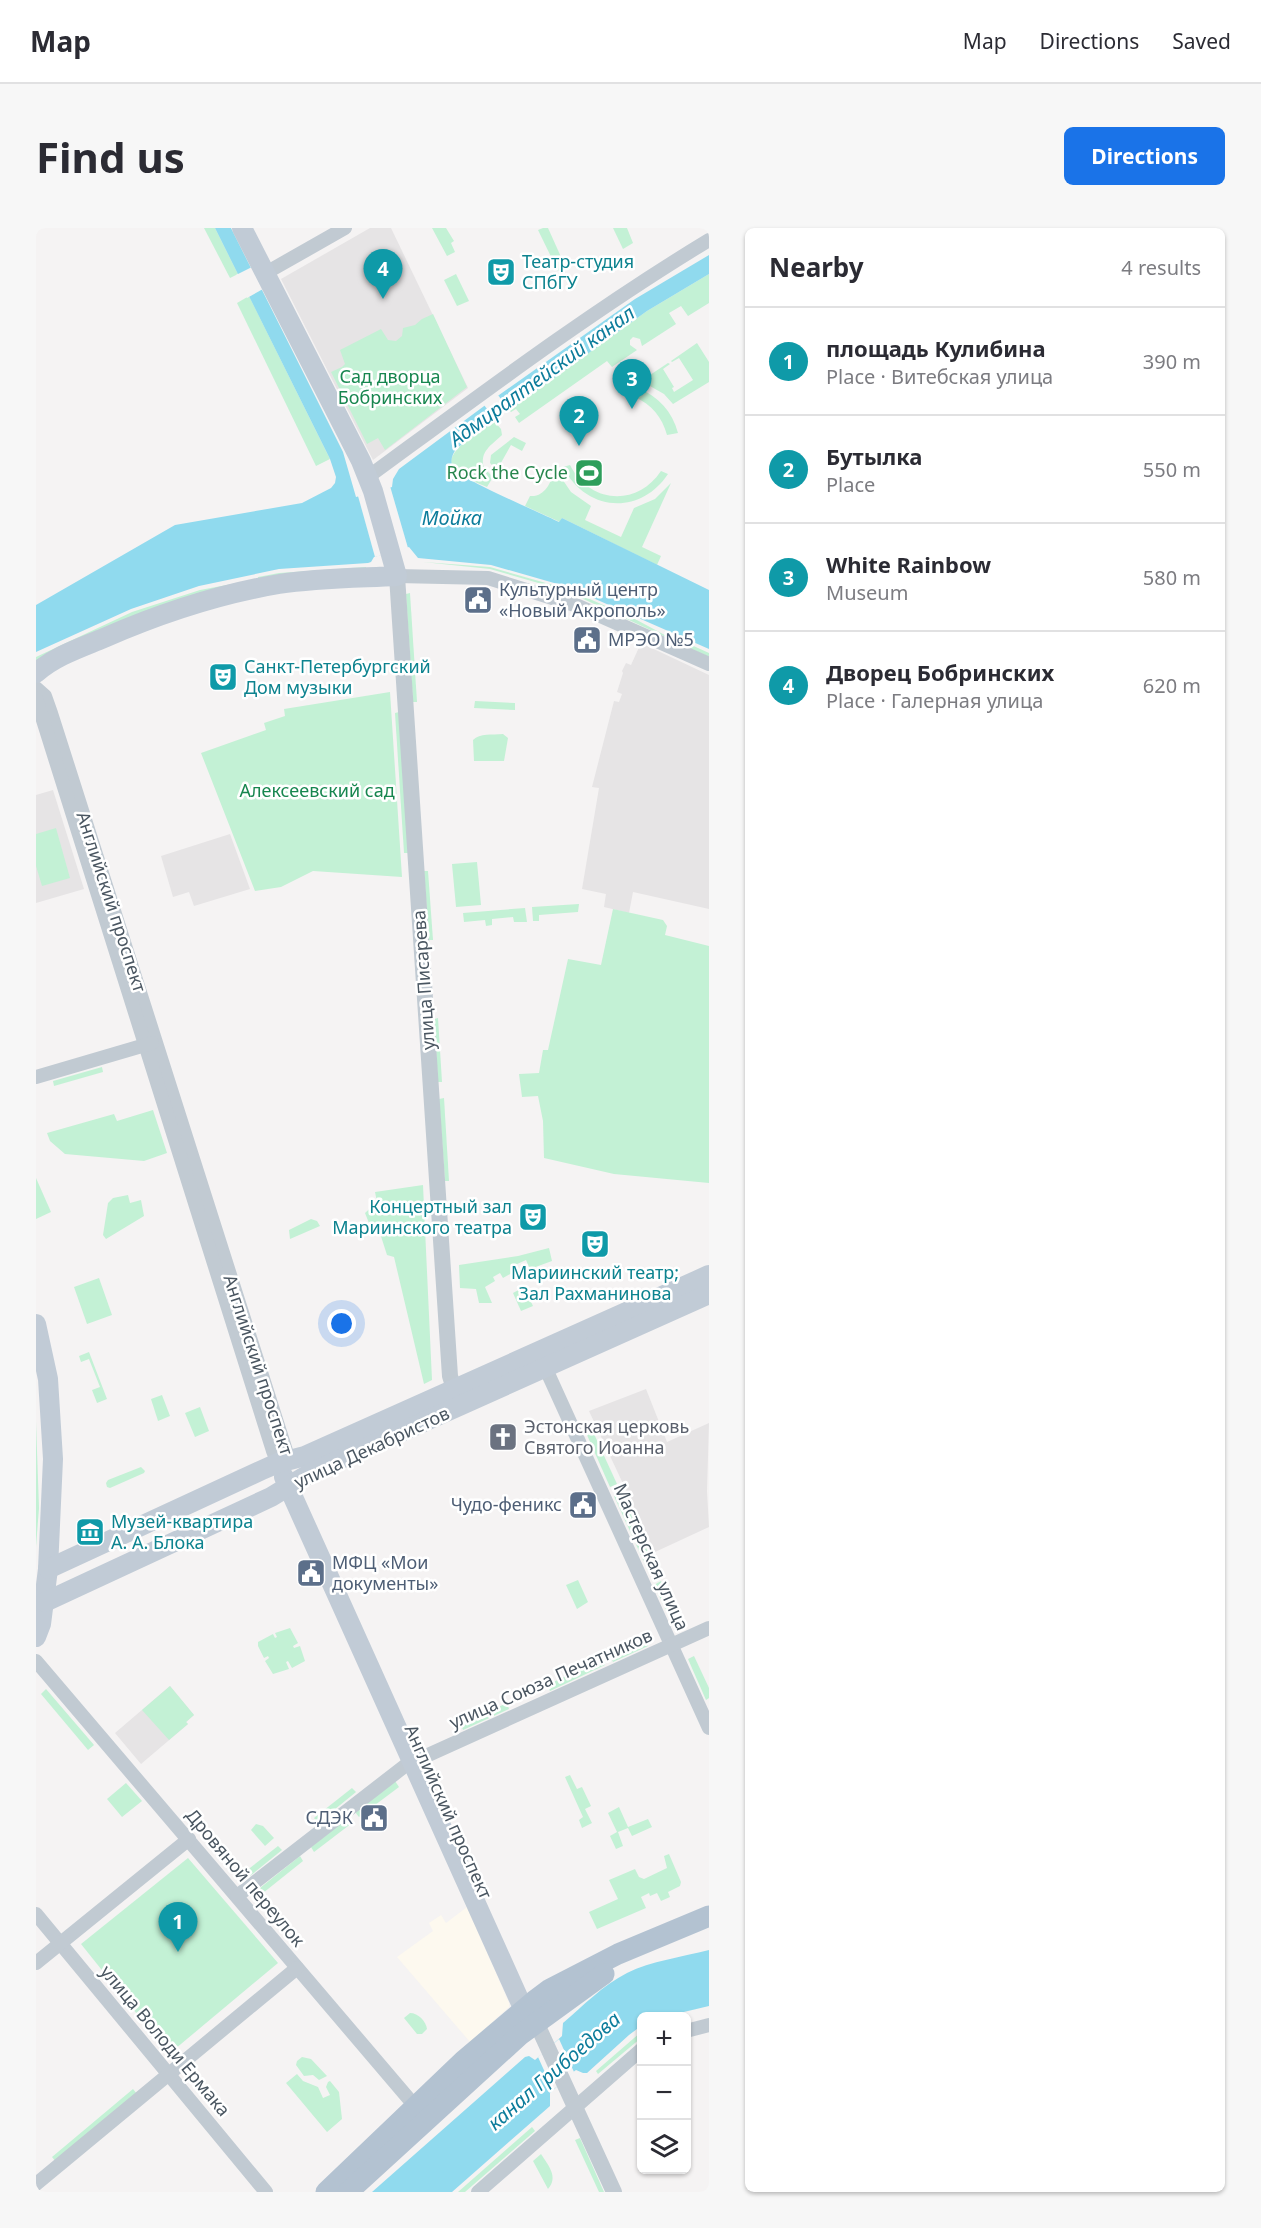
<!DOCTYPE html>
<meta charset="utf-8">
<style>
:root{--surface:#fff;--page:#f7f7f7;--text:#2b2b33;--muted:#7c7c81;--line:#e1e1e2;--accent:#1a73e8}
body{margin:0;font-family:"Noto Sans",sans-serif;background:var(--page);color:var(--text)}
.controls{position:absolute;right:18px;bottom:18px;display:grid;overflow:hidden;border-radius:9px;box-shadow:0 2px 4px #0004}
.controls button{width:54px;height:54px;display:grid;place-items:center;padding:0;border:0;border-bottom:2px solid var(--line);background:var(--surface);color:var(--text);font:30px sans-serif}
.you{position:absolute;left:306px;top:1096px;width:21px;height:21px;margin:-15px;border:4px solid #fff;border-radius:50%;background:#1a73e8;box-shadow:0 0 0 9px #1a73e833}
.badge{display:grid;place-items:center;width:39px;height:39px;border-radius:50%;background:var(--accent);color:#fff;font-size:20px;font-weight:700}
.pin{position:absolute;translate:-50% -50px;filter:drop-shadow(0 2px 3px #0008)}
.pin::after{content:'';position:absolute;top:32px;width:21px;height:18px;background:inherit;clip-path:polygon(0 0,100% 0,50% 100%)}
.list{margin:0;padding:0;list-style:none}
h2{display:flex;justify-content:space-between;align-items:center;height:78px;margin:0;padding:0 24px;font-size:26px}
h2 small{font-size:20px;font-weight:400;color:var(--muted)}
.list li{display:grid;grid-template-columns:39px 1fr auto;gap:18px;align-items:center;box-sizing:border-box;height:108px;padding:0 24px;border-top:2px solid var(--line)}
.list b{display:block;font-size:22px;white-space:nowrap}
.list p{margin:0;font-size:20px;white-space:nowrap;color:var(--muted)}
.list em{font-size:20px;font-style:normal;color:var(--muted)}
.icon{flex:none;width:33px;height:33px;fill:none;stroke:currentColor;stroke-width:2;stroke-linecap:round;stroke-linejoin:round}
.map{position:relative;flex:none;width:673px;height:1964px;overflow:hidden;border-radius:9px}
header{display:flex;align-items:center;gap:36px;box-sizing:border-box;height:84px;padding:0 30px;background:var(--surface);border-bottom:2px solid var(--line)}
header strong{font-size:28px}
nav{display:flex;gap:33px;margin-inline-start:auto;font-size:21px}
.intro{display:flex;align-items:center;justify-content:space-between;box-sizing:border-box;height:144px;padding:0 36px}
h1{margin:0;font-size:42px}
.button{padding:15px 27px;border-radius:9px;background:var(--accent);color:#fff;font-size:21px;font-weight:700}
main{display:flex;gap:36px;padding:0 36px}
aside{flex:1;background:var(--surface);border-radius:9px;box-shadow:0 2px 4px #0004}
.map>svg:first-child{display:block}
.commercial{fill:#fdf9ef}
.education{fill:#e6e4e5}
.green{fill:#c3f1d5}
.water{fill:#90daee}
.pier{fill:#f5f3f3}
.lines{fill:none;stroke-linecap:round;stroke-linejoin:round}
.minor{stroke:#c1cad2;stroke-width:14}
.tertiary{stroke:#c1cad2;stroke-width:16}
.secondary{stroke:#c1cbd6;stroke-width:20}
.primary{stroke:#b3c2d1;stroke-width:21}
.labels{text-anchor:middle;stroke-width:5;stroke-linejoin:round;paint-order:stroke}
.culture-label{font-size:18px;fill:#0d838f;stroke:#fff;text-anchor:start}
.park-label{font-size:18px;fill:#17864f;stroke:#fff}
.leisure-label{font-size:18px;fill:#27864d;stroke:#fff;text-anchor:end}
.service-label{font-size:18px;fill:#4e5e75;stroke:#fff;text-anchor:start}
.street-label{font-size:18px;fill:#4a5661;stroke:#fff}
.worship-label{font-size:18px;fill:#5b616d;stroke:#fff;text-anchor:start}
.water-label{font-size:20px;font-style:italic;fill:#0c7c9b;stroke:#fff}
</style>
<header>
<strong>Map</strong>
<nav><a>Map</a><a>Directions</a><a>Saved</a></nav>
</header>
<div class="intro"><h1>Find us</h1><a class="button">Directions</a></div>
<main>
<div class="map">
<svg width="673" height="1964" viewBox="0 0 673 1964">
<rect width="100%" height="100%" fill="#f5f3f3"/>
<polygon class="commercial" points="431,1679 473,1775 473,1779 434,1814 361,1729 397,1703 393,1695 405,1687 410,1695"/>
<g class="education">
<polygon points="334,0 355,0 432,160 337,232 245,51"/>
<polygon points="605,415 673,447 673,681 597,664 593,685 568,679 570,666 546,661 563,560 556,559 578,473 583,474 586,466 581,464 587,445 586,443 590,435 595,437"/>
<polygon points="17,562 48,661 0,675 0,567"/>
<polygon points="194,606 214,661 158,678 153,664 137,669 125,628"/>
<polygon points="610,1161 631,1214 673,1195 671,1263 673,1299 619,1324 553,1183"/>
<polygon points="134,1458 158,1487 150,1494 152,1496 105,1536 79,1505"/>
</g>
<g class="green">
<polygon points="168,0 179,0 202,46 194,50"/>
<polygon points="396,0 410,0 418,13 415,15 419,24 411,28"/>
<polygon points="507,0 512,0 530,40 522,43 502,2"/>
<polygon points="577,0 591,0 597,15 587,21"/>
<polygon points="420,46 433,73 421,78 408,52"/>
<polygon points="673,46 673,75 652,88 645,78 633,85 640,96 606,118 604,111 597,109 594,112 594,117 601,122 576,139 571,133 483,195 479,189 484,186 480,181 475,184 473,182 611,83"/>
<polygon points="213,68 294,231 280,238 201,75"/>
<polygon points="397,86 431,159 349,222 342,210 331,216 295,144 306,139 309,136 304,122 345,101 352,112 360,113 366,108 367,100 379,97 386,91"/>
<polygon points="661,115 673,134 673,154 637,176 628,166 605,153 632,135 634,136 627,141 638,159 636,160 638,164 657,152 643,130 636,134 635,133"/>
<path d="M 602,160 C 623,169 636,183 642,205 L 631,207 C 626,189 616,177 599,169 Z"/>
<path d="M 458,193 L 465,201 L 466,207 C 456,217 443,223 448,240 L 457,249 L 451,259 C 442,255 429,251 421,244 C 399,227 447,202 458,193 Z"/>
<polygon points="478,209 490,215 486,223 475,217 461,242 454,235 455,227"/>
<path d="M 534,237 C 554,276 601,279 625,243 L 632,246 C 604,288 550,284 527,239 Z"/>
<path d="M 520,242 L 535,264 L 555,278 L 549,292 L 585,309 L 598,280 L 619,271 L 635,255 L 606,319 L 625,328 L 621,337 L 526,290 L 524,294 L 489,278 L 494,268 C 510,269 514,254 520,242 Z"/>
<polygon points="387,334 454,339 531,361 599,391 638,412 640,410 673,425 673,429 530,363 454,341"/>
<polygon points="330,339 330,341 244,349 0,434 0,429 96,384 164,362 222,351 222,349 243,345"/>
<polygon points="374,365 381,474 377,474 370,366"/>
<polygon points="354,464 366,649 277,643 245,659 219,663 165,525 230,502 228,495 249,488 248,481"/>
<polygon points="439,473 479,475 479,482 438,480"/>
<polygon points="363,484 372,625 368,625 359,485"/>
<path d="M 467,506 L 472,510 L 468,533 L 438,533 L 437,512 C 444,505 456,507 467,506 Z"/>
<polygon points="20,600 34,650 6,658 0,638 0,606"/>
<polygon points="441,634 445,677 420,679 416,636"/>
<polygon points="388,643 392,643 397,712 393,712"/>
<polygon points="543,676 542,684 503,687 503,693 497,693 496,679"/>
<polygon points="489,680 491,694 478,694 477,689 456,691 456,697 450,698 449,692 428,694 427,685"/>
<polygon points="577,681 627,692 631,698 629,707 673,718 673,955 578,946 508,930 507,893 502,868 486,869 483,846 503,845 507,822 512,822 532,731 565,737"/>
<polygon points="402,790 406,854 402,854 398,791"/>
<polygon points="66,839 67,844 18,858 17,853"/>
<polygon points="408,870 413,953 409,953 403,871"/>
<polygon points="117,882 131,925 108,933 29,926 14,913 11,905 78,886 81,893"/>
<polygon points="0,950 15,984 0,991"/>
<polygon points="387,957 396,1152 388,1156 358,1029 351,1027 342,999 335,1000 329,985 341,974 339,964"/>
<polygon points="92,967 94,975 105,972 108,988 70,1011 67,1007 72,975 77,970"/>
<polygon points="275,991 281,993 284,998 254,1011 253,1002"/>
<polygon points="513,1020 516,1033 494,1041 490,1032 479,1037 481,1042 467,1050 464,1045 457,1049 459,1053 449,1059 456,1075 443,1075 440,1061 424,1060 423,1037 482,1028"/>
<polygon points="63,1050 76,1087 51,1096 38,1059"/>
<polygon points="488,1059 497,1078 485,1083 477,1065"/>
<polygon points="53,1124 71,1171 61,1175 56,1162 64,1159 53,1131 45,1134 43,1128"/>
<polygon points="126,1167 134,1188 122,1193 115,1171"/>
<polygon points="164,1179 173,1203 159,1209 149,1185"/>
<polygon points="0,1194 3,1280 0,1319"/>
<polygon points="553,1195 581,1256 574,1259 547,1198"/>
<polygon points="105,1239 109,1243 108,1245 74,1260 71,1259 70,1255 72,1252"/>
<polygon points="585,1265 621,1344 614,1347 578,1268"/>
<polygon points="542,1352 552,1374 541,1381 530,1357"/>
<polygon points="625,1353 641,1390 635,1393 618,1357"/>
<polygon points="254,1400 262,1415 257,1418 258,1420 264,1418 269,1433 256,1440 252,1433 250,1434 253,1441 237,1446 229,1433 233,1430 232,1428 228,1430 222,1418 222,1414 237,1406 239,1410 241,1409 239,1405"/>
<polygon points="609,1412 612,1418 577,1434 574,1428"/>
<polygon points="658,1428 673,1460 673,1470 670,1472 652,1431"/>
<polygon points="566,1431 569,1437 514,1463 511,1457"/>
<polygon points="134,1458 158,1487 150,1494 152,1496 133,1512 106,1482"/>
<polygon points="10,1461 58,1517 52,1522 5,1466"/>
<polygon points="471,1475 473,1481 427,1502 425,1496"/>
<polygon points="534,1547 541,1561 546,1559 555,1578 549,1581 556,1595 546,1600 543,1592 547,1589 529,1549"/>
<polygon points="359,1553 363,1559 323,1589 319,1584"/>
<polygon points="90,1555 106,1573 86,1589 71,1571"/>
<polygon points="316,1560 320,1564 282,1595 278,1590"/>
<polygon points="583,1579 592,1599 612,1591 616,1599 596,1608 592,1600 582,1604 587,1618 580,1621 574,1608 581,1604 572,1585"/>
<polygon points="312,1590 316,1595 278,1624 275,1619"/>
<polygon points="220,1596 227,1598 238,1610 229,1618 215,1602"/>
<polygon points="242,1618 246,1622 214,1648 210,1643"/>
<polygon points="633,1626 645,1654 644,1658 632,1664 634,1669 625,1673 621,1665 614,1668 613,1665 605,1669 610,1680 561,1701 553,1684 582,1671 573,1652 599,1641 603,1649 608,1651 631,1640 628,1628"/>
<polygon points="264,1628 267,1633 227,1665 224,1660"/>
<polygon points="152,1630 242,1735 133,1826 45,1716"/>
<path d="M 374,1785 C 382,1785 390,1793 391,1801 L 386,1806 L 381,1806 L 368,1790 Z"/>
<polygon points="605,1804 605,1810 562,1846 560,1843"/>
<polygon points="266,1829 275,1831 291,1848 283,1852 277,1847 268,1848 260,1837 261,1833"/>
<polygon points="261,1846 267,1853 282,1859 287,1870 294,1867 290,1859 292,1854 294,1853 303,1864 306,1891 291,1904 250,1855"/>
<polygon points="97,1861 101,1866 20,1934 16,1929"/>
<polygon points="496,1899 499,1903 429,1964 422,1964"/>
<polygon points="544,1910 568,1964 563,1964 539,1912"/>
<path d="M 505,1926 C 512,1937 523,1949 512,1961 L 497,1933 Z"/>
</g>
<g class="water">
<path d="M 179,0 L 195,0 L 307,224 L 320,269 L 356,259 L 357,251 L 363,241 L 463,167 L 599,71 L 673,27 L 673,46 L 611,83 L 421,220 C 416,226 413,234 418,241 C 425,251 507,286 523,294 L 526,290 L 673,362 L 673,421 L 532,359 L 455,337 L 382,330 L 373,319 L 338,329 L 335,334 L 332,335 L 243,341 L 163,358 L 95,381 L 0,424 L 0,377 L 139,297 L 266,275 L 295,260 L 299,255 L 300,249 L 294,231 Z"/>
<path d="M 673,1722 L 673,1778 L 631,1788 L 606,1788 L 605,1798 L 593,1807 L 551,1845 L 547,1845 L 540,1842 L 536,1845 L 514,1865 L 514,1878 L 416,1964 L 336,1964 L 489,1829 L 493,1828 L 499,1832 L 526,1808 L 527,1795 C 547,1778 567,1757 591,1745 C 615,1733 646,1729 673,1722 Z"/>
</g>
<g class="pier">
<polygon points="216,39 227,61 211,70 200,47"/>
<polygon points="462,167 474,184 461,194 448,177"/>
<polygon points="354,258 372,320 339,329 322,268"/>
<polygon points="523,1811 538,1844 517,1862 502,1829"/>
</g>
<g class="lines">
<g class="minor">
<polyline points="228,46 309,0"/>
<path d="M 332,249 C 444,167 554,84 673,12"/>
<polyline points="361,348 452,350 542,378 673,436"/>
<polyline points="0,460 9,468 15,485 253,1232"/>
<polyline points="0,470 237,1223 242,1235"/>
<polyline points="0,849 116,815"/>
<polyline points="509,1139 673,1500"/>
<polyline points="0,1433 384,1884"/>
<polyline points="201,1668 370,1537 673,1400"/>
<polyline points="0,1686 230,1964"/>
<polyline points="0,1735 153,1611"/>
<polyline points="650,1803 673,1797"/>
<polyline points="0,1956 261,1740"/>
<polyline points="442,1964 606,1821"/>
</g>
<g class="tertiary">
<polyline points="361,348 414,1148 418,1161 426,1169"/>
<polyline points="500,1794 578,1964"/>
</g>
<g class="secondary">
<path d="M 0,445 C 19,428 44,420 68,410 C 123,386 183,366 243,356 C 281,350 322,350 361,348 L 337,263 L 325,233 L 206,0"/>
<polyline points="0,1096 12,1151 17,1231 12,1341 5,1396 0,1409"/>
<polyline points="248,1249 487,1780 498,1791"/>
<polyline points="12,1341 226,1242 242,1235 269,1228 673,1047"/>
<polyline points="9,1374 235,1269 276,1244 673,1066"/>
</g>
<g class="primary">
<polyline points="290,1964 427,1833 498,1773 514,1761 582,1726 673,1688"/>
<polyline points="312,1964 484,1807 568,1746"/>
</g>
</g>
<defs>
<g id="theatre-square" transform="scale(1.5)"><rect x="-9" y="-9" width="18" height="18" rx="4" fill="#0f9aa8" stroke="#fff"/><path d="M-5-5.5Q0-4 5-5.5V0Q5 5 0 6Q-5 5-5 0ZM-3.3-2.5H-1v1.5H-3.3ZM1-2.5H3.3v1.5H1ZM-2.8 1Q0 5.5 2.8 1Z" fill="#fff"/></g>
<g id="stadium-square" transform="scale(1.5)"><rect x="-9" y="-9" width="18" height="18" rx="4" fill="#2e9e5b" stroke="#fff"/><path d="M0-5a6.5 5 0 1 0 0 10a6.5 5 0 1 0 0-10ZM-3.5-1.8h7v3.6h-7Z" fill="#fff"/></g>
<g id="civic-square" transform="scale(1.5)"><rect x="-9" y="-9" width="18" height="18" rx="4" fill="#5c6f8a" stroke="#fff"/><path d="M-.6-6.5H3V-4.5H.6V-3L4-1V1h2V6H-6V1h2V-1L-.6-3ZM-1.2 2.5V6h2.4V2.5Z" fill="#fff"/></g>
<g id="church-square" transform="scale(1.5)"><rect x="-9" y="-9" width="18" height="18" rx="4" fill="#6b7280" stroke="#fff"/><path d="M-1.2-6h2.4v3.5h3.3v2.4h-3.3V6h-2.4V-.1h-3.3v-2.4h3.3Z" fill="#fff"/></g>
<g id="museum-square" transform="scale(1.5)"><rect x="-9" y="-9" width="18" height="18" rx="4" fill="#0f9aa8" stroke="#fff"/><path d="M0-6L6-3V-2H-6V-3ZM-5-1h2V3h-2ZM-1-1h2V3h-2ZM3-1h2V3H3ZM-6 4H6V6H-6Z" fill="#fff"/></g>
</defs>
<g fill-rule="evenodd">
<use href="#theatre-square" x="465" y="44"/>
<use href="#stadium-square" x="553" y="245"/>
<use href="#civic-square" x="442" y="372"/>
<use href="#civic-square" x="551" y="412"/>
<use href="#theatre-square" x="187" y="449"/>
<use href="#theatre-square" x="497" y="989"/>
<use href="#theatre-square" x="559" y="1016"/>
<use href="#church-square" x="467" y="1209"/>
<use href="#civic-square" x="547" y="1277"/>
<use href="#museum-square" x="54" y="1304"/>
<use href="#civic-square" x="275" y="1345"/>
<use href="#civic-square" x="338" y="1590"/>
</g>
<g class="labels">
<g class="culture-label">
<text x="486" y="40">Театр-студия<tspan x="486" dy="21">СПбГУ</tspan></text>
<text x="208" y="445">Санкт-Петербургский<tspan x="208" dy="21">Дом музыки</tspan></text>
<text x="476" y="985" text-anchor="end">Концертный зал<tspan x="476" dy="21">Мариинского театра</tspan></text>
<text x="559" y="1051" text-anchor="middle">Мариинский театр;<tspan x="559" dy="21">Зал Рахманинова</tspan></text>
<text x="75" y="1300">Музей-квартира<tspan x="75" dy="21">А. А. Блока</tspan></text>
</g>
<g class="park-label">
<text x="354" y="155">Сад дворца<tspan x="354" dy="21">Бобринских</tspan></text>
<text x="281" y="569">Алексеевский сад</text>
</g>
<g class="leisure-label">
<text x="532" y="251">Rock the Cycle</text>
</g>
<g class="service-label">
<text x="463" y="368">Культурный центр<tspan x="463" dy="21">«Новый Акрополь»</tspan></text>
<text x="572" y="418">МРЭО №5</text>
<text x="526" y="1283" text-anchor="end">Чудо-феникс</text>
<text x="296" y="1341">МФЦ «Мои<tspan x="296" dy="21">документы»</tspan></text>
<text x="317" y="1596" text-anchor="end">СДЭК</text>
</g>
<g class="street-label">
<text transform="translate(75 674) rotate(72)" y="6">Английский проспект</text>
<text transform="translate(388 752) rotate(-94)" y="6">улица Писарева</text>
<text transform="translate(222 1137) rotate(72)" y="6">Английский проспект</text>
<text transform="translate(336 1220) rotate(-25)" y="6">улица Декабристов</text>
<text transform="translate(615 1329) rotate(66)" y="6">Мастерская улица</text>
<text transform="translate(515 1451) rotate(-24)" y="6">улица Союза Печатников</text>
<text transform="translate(412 1584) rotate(66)" y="6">Английский проспект</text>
<text transform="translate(209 1650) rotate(50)" y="6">Дровяной переулок</text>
<text transform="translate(129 1813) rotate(50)" y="6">улица Володи Ермака</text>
</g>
<g class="worship-label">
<text x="488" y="1205">Эстонская церковь<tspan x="488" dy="21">Святого Иоанна</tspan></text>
</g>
<g class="water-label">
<text transform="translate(506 148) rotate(-36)" y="7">Адмиралтейский канал</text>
<text x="416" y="297">Мойка</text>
<text transform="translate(518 1843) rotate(-41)" y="7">канал Грибоедова</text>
</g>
</g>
</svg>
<div class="controls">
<button>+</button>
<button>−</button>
<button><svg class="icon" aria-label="layers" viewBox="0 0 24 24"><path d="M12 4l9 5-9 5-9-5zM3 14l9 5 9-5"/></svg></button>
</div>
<div class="you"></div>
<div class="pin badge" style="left:142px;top:1724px;background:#0f9aa8">1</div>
<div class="pin badge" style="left:543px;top:218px;background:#0f9aa8">2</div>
<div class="pin badge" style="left:596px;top:181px;background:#0f9aa8">3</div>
<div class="pin badge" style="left:347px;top:71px;background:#0f9aa8">4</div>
</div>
<aside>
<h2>Nearby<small>4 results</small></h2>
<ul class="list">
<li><span class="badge" style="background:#0f9aa8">1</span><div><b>площадь Кулибина</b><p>Place · Витебская улица</p></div><em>390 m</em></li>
<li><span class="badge" style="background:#0f9aa8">2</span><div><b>Бутылка</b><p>Place</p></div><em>550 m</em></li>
<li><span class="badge" style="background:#0f9aa8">3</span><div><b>White Rainbow</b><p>Museum</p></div><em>580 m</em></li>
<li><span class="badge" style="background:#0f9aa8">4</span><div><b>Дворец Бобринских</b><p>Place · Галерная улица</p></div><em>620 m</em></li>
</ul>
</aside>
</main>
